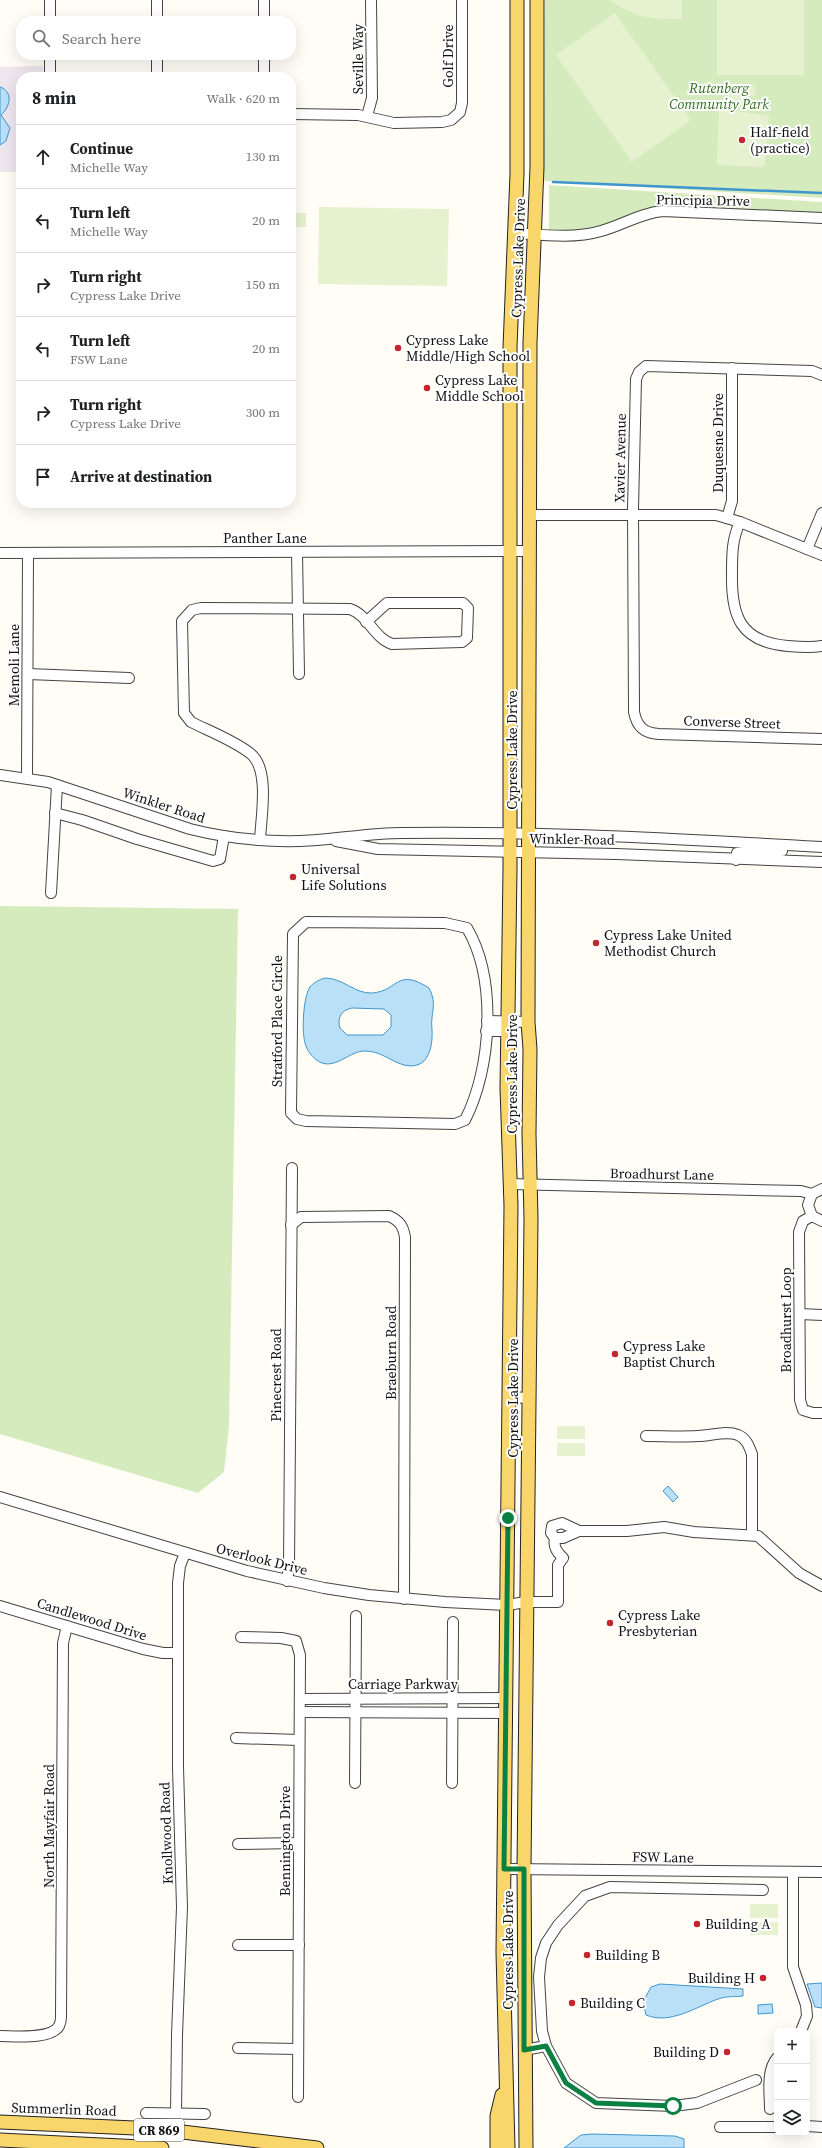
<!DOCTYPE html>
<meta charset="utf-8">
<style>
:root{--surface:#fff;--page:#f6f6f6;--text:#202124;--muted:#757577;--line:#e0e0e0}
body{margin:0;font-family:"Source Serif 4",serif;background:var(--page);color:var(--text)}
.controls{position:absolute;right:12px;bottom:12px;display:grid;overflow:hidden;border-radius:8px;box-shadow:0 4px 16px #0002}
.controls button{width:36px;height:36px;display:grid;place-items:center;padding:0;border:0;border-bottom:1px solid var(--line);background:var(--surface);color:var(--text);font:20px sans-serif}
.stop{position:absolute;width:12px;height:12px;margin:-9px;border:3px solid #0b8043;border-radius:50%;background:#fff}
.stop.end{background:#0b8043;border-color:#fff;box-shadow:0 1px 4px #0008}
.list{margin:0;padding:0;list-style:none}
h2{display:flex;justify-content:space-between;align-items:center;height:52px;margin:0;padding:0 16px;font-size:17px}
h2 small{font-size:13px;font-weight:400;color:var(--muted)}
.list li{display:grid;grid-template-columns:26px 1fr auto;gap:12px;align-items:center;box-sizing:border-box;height:64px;padding:0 16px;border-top:1px solid var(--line)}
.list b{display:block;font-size:15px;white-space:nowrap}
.list p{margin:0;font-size:13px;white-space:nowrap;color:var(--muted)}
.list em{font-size:13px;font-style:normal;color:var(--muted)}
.icon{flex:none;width:22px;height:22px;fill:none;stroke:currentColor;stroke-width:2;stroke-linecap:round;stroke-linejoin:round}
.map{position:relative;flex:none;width:822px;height:2148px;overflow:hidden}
.search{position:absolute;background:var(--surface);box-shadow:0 4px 16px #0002;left:16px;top:16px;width:280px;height:44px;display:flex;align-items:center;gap:10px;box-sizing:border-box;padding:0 14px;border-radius:16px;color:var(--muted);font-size:15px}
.panel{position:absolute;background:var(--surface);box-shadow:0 4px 16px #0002;left:16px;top:72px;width:280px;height:436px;border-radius:16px}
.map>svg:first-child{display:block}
.industrial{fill:#eee6ef}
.green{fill:#d5ebbd}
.pitch{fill:#e6f2cf}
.water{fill:#b9e0f7;stroke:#3f96cf;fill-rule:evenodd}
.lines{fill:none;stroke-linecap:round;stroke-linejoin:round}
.stream{stroke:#3f96cf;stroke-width:2.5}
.minor-casing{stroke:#444;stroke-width:12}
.major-casing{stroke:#222;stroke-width:15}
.minor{stroke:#fff;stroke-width:10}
.major{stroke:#f9d66b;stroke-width:13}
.route{stroke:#0b8043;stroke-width:5}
.poi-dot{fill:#c4262e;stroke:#fff;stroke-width:1.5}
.labels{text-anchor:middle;stroke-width:4;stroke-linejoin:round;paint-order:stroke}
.shield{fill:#fff;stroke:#585858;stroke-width:1}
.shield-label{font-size:13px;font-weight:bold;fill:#111}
.street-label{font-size:14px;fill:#111;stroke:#fff}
.park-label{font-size:14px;font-style:italic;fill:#2f6b1f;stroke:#fff}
.poi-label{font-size:14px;fill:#111;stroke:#fff;text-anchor:start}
</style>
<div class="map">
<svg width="822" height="2148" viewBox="0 0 822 2148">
<rect width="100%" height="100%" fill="#fffdf5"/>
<polygon class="industrial" points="43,66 43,77 21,77 21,172 0,172 0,67"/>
<g class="green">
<polygon points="545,0 822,0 822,198 544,181"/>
<polygon points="549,185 822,202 822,223 659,217 590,239 549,238"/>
<polygon points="0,906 238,909 229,1426 224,1472 198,1493 0,1434"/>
</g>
<g class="pitch">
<path d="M 610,0 L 682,0 L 682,19 C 651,19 637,19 610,0 Z"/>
<rect x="717" y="0" width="87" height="75"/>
<polygon points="615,13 691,120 632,162 556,55"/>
<polygon points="716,83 755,85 755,96 743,95 742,105 728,105 728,95 715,94"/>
<polygon points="719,108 769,116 765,165 761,167 717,165"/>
<polygon points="319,207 449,209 447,286 318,284"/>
<rect x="291" y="213" width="15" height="14"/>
<rect x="557" y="1426" width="28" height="13"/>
<rect x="557" y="1443" width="28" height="13"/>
<rect x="750" y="1904" width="28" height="14"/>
<rect x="750" y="1922" width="28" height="13"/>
</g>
<g class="water">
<path d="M 0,87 C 14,92 10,107 1,115 L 10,128 L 6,141 L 0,145 Z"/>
<path d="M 325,978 C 343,978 355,994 372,993 C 399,991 396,967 429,988 C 438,1005 430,1013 432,1029 C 433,1046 429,1071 404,1065 C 390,1061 381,1051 365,1051 C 350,1051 337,1068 322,1063 C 316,1061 308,1053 306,1046 C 301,1035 303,997 310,987 C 314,982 319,980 325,978 ZM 352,1008 L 384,1009 L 391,1015 L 391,1027 L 383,1035 L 347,1035 L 340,1028 C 337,1018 341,1010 352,1008 Z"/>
<polygon points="668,1486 678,1497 673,1502 663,1491"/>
<polygon points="822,1983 822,2008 815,2007 807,1984"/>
<path d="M 660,1984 L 743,1989 L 743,1996 C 735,1997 726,1996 718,1999 C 696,2007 670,2025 646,2015 L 643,2002 L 651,1987 Z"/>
<polygon points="772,2004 773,2013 758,2014 758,2005"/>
<polygon points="592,2134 675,2136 684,2139 684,2148 564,2148 581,2135"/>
</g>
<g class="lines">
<polyline class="stream" points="553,182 822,193"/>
<g class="minor-casing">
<g id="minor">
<polyline points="50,0 50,21"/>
<polyline points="157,21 157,0"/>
<polyline points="264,21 264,0"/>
<polyline points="50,55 50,77"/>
<polyline points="157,77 157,55"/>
<polyline points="264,77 264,55"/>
<polyline points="291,114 358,115 394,123 442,122 451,120 460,112 462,103 462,0"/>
<polyline points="367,116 372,98 371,0"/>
<path d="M 515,233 C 543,235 574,239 601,231 C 623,225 640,213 663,211 L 822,218"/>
<path d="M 822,375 L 812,371 L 646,366 L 639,372 L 636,379 L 633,509 L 634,712 C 637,727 644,733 659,734 L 822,739"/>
<polyline points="529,515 716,515 740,522 822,555"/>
<polyline points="727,518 732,501 732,368"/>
<path d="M 740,522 C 732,539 732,554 732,573 C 731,616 740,642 788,646 C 799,647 811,648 822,646"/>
<polyline points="807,549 822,513"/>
<polyline points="297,552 299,674"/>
<polyline points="0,553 529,551"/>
<polyline points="28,674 129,678"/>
<path d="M 0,775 L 48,782 L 190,829 C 226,838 264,842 300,841 C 334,840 368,833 402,833 C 542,831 682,839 822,847"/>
<polyline points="27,778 28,553"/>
<polyline points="55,813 82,820 137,839 213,861 220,859 224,836"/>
<path d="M 260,840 C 261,817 270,770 251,754 C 235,741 209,731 191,722 L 184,713 L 182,621 L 192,610 L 201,608 L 350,609 C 368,615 374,638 392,644 L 462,642 L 467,638 L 468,608 L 463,603 L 387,603 L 366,622"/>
<polyline points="336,841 378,849 616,854 822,862"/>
<polyline points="736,860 737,853 752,851 782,851"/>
<polyline points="51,893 57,785"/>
<path d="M 306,922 L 445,923 L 467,928 C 497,979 492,1068 465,1120 L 455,1124 L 306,1121 L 297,1119 L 291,1113 L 293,934 Z"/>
<polyline points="487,1021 528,1022"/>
<polyline points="486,1031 507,1031"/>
<polyline points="510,1184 754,1190 801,1191 812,1194"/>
<polyline points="822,1189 812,1194 808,1205 812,1216 822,1221"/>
<polyline points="812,1216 803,1221 799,1232 800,1400 803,1410 813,1413 822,1413"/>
<path d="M 291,1225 L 301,1217 L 389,1216 C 400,1221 403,1226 405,1237 L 404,1599"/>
<polyline points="800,1314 822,1315"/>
<polyline points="509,1397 529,1398"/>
<path d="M 646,1436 C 663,1436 681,1437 698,1436 C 711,1436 726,1430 738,1435 C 746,1438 749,1446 752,1454 L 752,1535"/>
<path d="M 0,1497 L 247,1571 L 324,1588 L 369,1595 L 445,1602 L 507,1605 L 526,1602 L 558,1602 L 558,1565 L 563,1558 C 557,1552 553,1547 555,1538"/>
<polyline points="579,1531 562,1523 552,1526 551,1533 555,1538 563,1538 579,1531 627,1531 664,1527 694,1532 758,1536 799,1573 822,1586"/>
<polyline points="287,1581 289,1567 292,1168"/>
<polyline points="0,1606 143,1649 163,1653 178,1653"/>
<polyline points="241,1637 281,1638 296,1641 300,1655 298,2097"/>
<polyline points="300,1699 506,1698"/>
<polyline points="300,1712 506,1713"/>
<polyline points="236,1738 299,1740"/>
<polyline points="355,1783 356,1616"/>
<polyline points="452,1783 453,1622"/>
<polyline points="238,1844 299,1843"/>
<polyline points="504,1869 822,1872"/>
<polyline points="793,1872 793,1967 806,2005 807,2016 801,2031"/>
<polyline points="238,1945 299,1945"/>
<path d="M 0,2036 C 14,2036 51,2040 59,2026 C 60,2024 61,2020 61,2017 L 63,1643 L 67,1626"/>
<polyline points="238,2048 298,2049"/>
<polyline points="524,2050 546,2046"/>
<polyline points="756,2080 697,2103 673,2106 596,2103 566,2083 546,2046 542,2031 539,1977 541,1958 546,1943 558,1925 585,1896 610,1887 763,1890"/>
<path d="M 770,2109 C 770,2093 766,2071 777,2058"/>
<polyline points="146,2113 205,2114"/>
<polyline points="176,2113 177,2035 182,1907 178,1767 178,1583 180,1566 185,1553"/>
<polyline points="807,2126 822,2127"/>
<polyline points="720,2127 777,2127"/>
</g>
</g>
<g class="major-casing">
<g id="major">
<polyline points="0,2122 157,2129 317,2148"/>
<polyline points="0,2140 162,2148"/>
<polyline points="497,2148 497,2116 502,2095"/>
<polyline points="508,2148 503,1952 511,1206 507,1088 510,868 510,347 517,174 517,0"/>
<polyline points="526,2148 524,1869 531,1218 529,1134 530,1049 528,1022 530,343 537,167 537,0"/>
</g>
</g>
<use href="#minor" class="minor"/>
<use href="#major" class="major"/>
</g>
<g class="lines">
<polyline class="route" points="508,1518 504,1869 524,1869 524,2050 546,2046 566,2083 596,2103 673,2106"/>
</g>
<g class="poi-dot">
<circle cx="742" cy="140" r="4"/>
<circle cx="398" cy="348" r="4"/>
<circle cx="427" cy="388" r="4"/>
<circle cx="293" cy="877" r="4"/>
<circle cx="596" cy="943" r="4"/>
<circle cx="615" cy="1354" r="4"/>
<circle cx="610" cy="1623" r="4"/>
<circle cx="697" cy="1924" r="4"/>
<circle cx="587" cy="1955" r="4"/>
<circle cx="763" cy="1978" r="4"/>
<circle cx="572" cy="2003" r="4"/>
<circle cx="727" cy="2052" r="4"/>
</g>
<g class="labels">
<rect class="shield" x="134" y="2119" width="50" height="22" rx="3"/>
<g class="shield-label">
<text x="159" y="2135">CR 869</text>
</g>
<g class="street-label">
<text transform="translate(448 56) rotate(-90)" y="5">Golf Drive</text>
<text transform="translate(358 59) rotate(-90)" y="5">Seville Way</text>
<text transform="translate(703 200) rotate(1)" y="5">Principia Drive</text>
<text transform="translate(518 258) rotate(-88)" y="5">Cypress Lake Drive</text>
<text transform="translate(718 443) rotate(-90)" y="5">Duquesne Drive</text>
<text transform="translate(620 458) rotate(-89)" y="5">Xavier Avenue</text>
<text x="265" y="543">Panther Lane</text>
<text transform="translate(14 665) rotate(-90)" y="5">Memoli Lane</text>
<text transform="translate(732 722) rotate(2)" y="5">Converse Street</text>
<text transform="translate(512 750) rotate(-90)" y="5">Cypress Lake Drive</text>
<text transform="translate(164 805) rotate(18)" y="5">Winkler Road</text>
<text transform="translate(572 839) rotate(1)" y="5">Winkler Road</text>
<text transform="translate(277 1021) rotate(-90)" y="5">Stratford Place Circle</text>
<text transform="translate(512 1074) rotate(-90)" y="5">Cypress Lake Drive</text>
<text transform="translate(662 1174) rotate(1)" y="5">Broadhurst Lane</text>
<text transform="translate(786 1320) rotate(-90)" y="5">Broadhurst Loop</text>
<text transform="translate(391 1353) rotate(-90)" y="5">Braeburn Road</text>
<text transform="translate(276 1375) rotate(-90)" y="5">Pinecrest Road</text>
<text transform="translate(513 1398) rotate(-90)" y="5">Cypress Lake Drive</text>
<text transform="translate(262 1559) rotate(14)" y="5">Overlook Drive</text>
<text transform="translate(92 1619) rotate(17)" y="5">Candlewood Drive</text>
<text x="403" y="1689">Carriage Parkway</text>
<text transform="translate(49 1826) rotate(-90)" y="5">North Mayfair Road</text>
<text transform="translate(166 1833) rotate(-92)" y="5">Knollwood Road</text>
<text transform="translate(285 1841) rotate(-90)" y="5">Bennington Drive</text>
<text transform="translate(663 1857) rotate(1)" y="5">FSW Lane</text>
<text transform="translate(508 1950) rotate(-90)" y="5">Cypress Lake Drive</text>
<text transform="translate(64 2109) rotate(2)" y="5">Summerlin Road</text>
</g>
<g class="park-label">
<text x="719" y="93">Rutenberg<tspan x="719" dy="16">Community Park</tspan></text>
</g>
<g class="poi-label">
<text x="750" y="137">Half-field<tspan x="750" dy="16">(practice)</tspan></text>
<text x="406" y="345">Cypress Lake<tspan x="406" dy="16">Middle/High School</tspan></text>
<text x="435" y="385">Cypress Lake<tspan x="435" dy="16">Middle School</tspan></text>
<text x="301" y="874">Universal<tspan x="301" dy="16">Life Solutions</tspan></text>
<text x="604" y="940">Cypress Lake United<tspan x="604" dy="16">Methodist Church</tspan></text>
<text x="623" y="1351">Cypress Lake<tspan x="623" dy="16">Baptist Church</tspan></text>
<text x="618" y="1620">Cypress Lake<tspan x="618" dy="16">Presbyterian</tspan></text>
<text x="705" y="1929">Building A</text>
<text x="595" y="1960">Building B</text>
<text x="755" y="1983" text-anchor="end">Building H</text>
<text x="580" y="2008">Building C</text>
<text x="719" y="2057" text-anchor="end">Building D</text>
</g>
</g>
</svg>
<div class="controls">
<button>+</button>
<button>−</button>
<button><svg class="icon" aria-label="layers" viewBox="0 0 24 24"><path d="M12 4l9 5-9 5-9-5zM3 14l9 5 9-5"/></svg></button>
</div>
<div class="stop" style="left:673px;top:2106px"></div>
<div class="stop end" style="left:508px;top:1518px"></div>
<div class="search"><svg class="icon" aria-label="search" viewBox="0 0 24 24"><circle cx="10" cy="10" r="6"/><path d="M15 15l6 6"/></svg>Search here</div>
<section class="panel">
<h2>8 min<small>Walk · 620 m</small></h2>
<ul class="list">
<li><svg class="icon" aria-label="ahead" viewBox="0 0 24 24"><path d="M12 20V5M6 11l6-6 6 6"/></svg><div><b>Continue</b><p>Michelle Way</p></div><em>130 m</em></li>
<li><svg class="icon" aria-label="left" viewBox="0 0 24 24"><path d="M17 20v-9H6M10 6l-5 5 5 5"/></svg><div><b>Turn left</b><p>Michelle Way</p></div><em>20 m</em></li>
<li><svg class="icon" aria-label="right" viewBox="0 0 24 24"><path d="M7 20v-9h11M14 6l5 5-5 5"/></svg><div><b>Turn right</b><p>Cypress Lake Drive</p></div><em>150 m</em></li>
<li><svg class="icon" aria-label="left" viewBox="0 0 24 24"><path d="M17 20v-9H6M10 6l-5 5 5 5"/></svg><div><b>Turn left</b><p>FSW Lane</p></div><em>20 m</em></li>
<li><svg class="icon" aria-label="right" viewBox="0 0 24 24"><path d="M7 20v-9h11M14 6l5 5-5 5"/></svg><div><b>Turn right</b><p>Cypress Lake Drive</p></div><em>300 m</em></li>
<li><svg class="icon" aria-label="arrive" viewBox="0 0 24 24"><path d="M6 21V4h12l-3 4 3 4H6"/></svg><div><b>Arrive at destination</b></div></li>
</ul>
</section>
</div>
